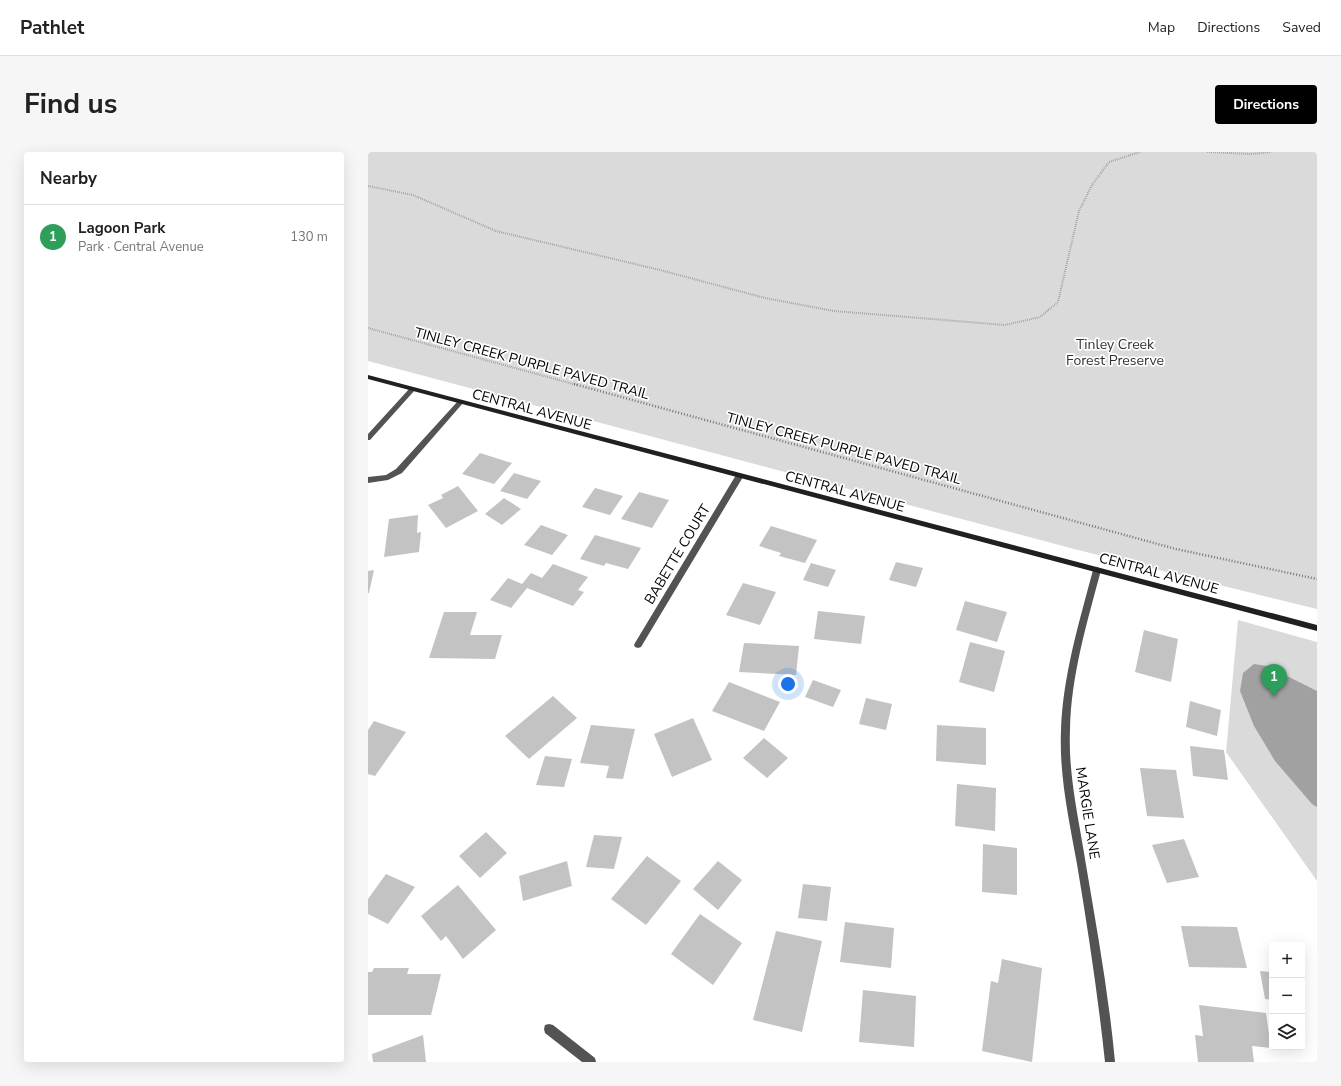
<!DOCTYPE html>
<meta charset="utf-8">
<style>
:root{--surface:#fff;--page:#f6f6f6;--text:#222;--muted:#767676;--line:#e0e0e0;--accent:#000}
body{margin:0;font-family:"Nunito Sans",sans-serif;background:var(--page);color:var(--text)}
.controls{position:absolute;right:12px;bottom:12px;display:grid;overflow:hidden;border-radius:4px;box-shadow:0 4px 16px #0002}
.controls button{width:36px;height:36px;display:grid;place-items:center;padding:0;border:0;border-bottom:1px solid var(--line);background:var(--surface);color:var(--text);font:20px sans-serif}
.you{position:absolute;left:420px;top:532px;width:14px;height:14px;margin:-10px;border:3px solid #fff;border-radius:50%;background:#1a73e8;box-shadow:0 0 0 6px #1a73e833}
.badge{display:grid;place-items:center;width:26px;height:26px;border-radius:50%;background:var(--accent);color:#fff;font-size:13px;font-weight:700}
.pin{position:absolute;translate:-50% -33px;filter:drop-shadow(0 1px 2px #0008)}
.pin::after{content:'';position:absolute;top:21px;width:14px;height:12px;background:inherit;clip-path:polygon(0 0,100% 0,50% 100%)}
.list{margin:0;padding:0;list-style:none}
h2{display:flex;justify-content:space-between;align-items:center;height:52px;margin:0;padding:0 16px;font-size:17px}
h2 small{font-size:13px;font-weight:400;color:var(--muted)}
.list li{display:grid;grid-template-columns:26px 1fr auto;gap:12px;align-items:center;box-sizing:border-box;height:64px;padding:0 16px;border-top:1px solid var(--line)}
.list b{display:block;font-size:15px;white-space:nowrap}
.list p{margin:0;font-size:13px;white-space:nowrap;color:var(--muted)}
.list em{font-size:13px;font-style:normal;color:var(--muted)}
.icon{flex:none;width:22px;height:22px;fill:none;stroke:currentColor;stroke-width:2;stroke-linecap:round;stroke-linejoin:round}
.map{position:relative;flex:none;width:949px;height:910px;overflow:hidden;border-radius:4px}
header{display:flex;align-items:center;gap:24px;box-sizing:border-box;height:56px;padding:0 20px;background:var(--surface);border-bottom:1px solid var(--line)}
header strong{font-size:19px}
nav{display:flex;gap:22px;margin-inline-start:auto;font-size:14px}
.intro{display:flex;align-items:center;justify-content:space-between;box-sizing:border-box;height:96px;padding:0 24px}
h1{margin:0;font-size:28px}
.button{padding:10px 18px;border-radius:4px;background:var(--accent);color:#fff;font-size:14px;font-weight:700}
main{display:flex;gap:24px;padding:0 24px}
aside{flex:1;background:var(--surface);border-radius:4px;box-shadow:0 4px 16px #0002}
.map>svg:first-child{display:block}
.green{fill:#dadada}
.water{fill:#a1a1a1}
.building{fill:#c3c3c3}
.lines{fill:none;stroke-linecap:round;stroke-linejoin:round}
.path-far1{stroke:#757575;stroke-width:2;stroke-dasharray:0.5 1.5;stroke-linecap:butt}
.path{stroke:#757575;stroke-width:2.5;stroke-dasharray:1 2;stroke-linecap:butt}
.street{fill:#535353;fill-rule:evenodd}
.secondary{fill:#202020;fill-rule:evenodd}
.labels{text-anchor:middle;stroke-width:3.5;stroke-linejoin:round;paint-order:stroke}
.park-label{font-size:14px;fill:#313131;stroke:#fff}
.street-label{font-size:14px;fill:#000;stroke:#fff}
</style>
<header>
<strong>Pathlet</strong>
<nav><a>Map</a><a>Directions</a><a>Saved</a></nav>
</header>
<div class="intro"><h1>Find us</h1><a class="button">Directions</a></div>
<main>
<aside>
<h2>Nearby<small></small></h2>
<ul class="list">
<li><span class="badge" style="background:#2e9e5b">1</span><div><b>Lagoon Park</b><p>Park · Central Avenue</p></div><em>130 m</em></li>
</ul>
</aside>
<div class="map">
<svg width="949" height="910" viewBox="0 0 949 910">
<rect width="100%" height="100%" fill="#fff"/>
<g class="green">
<polygon points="0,0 949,0 949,457 710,398 0,209"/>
<polygon points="870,468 949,490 949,729 858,600"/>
</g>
<polygon class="water" points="886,512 899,514 949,539 949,655 944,652 907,609 886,574 872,539 875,521"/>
<g class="building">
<polygon points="112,301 144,311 126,332 94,322"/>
<polygon points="146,321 173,329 159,347 132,339"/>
<polygon points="90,334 110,359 78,376 60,353 75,346 73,343"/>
<polygon points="227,336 255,344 242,363 214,355"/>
<polygon points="271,340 301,348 284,376 253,367"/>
<polygon points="136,346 153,357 134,373 117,362"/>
<polygon points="50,363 49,381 53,380 51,400 16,405 21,367"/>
<polygon points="173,373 200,383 184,403 156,393"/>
<polygon points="403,374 449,388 437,411 411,404 413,401 391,394"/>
<polygon points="227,383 273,396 260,417 238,411 236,414 212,407"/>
<polygon points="528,410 555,416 548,435 521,428"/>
<polygon points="443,411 468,418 460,435 435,428"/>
<polygon points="185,412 220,425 210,438 216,440 205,454 159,436 143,456 122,448 140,426 154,432 163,421 174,426"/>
<polygon points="6,418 1,441 0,441 0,419"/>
<polygon points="375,431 408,440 392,473 358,463"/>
<polygon points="597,449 639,460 629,490 588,478"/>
<polygon points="450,459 497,464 493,492 446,487"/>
<polygon points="76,460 109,460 102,483 134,483 127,507 61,506"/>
<polygon points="776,478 810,487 803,530 767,520"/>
<polygon points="602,490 637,499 626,540 591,530"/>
<polygon points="376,491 431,494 428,523 371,520"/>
<polygon points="445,528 473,538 465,555 437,545"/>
<polygon points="361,530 412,550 396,579 344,559"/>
<polygon points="185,544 209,566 161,607 137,584"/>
<polygon points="498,546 524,552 518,578 491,572"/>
<polygon points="822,549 853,558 849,584 818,575"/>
<polygon points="325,566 344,608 304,625 286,582"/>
<polygon points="6,569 38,580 7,624 0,622 0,578"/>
<polygon points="223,573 267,577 255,627 238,626 241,614 212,611"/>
<polygon points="569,573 618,576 618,613 568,609"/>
<polygon points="396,586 420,606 399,626 375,606"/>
<polygon points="822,594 856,598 860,628 825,624"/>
<polygon points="177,604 204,607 196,635 168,633"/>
<polygon points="772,616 808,618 816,666 779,664"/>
<polygon points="589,632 628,636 627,679 587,674"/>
<polygon points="118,680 139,701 112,726 91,704"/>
<polygon points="226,683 254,685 246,717 218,715"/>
<polygon points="816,687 831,725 799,731 784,693"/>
<polygon points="615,692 649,696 649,743 614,740"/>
<polygon points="279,704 313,729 278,773 243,747"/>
<polygon points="199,709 204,734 155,749 151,724"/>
<polygon points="350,709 374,728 350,758 325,737"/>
<polygon points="18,722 47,735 20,772 0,762 0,747"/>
<polygon points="435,732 463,735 459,769 430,766"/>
<polygon points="90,733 128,778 95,807 78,784 73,789 53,764"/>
<polygon points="332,762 374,791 345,833 303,802"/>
<polygon points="477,770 526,776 523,816 472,810"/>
<polygon points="813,774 869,775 879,816 821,815"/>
<polygon points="408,779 454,789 434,880 385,868"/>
<polygon points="634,807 674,816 664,910 614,899 623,829 630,831"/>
<polygon points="6,816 41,816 39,822 73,822 63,863 0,863 0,820 4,820"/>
<polygon points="892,819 904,820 904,848 897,847"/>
<polygon points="495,838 548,844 546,895 491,890"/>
<polygon points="831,853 898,861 903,896 884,894 886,910 830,910 827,883 835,884"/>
<polygon points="55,883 58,910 5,910 4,902"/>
</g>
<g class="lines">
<g class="path-far1">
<polyline points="839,0 883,2 903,0"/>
<polyline points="0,34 45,43 128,79 292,118 397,146 466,159 637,173 672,165 690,150 711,59 724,33 741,10 772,0"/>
<polyline points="0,176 209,233"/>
</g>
<polyline class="path" points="206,232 808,397 949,427"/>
<g class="street">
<polygon points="42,236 46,236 47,238 2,288 0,288 0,282"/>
<polygon points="90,249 92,249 95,251 34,321 20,328 0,331 0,325 18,323 28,317"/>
<polygon points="371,322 375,325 273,495 270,496 267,495 266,493 267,491 368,323"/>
<path d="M 729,415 L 733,418 C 719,471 703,523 702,578 C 700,623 711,668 718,713 C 729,778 741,844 747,910 L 737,910 C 730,844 720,778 709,712 C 701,668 691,623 693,578 C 695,523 711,471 725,418 Z"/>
<polygon points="181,872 185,873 227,906 228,910 214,910 177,881 176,877 177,873"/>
</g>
<polygon class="secondary" points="0,223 949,473 949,479 0,227"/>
</g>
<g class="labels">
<g class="park-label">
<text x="747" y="197">Tinley Creek<tspan x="747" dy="16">Forest Preserve</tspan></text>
</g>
<g class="street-label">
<text transform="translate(164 211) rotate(15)" y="5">TINLEY CREEK PURPLE PAVED TRAIL</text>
<text transform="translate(164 257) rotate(15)" y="5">CENTRAL AVENUE</text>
<text transform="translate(476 296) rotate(15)" y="5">TINLEY CREEK PURPLE PAVED TRAIL</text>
<text transform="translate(477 339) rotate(15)" y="5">CENTRAL AVENUE</text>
<text transform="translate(309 402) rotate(-59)" y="5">BABETTE COURT</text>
<text transform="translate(791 421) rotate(15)" y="5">CENTRAL AVENUE</text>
<text transform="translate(720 661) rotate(81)" y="5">MARGIE LANE</text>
</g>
</g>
</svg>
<div class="controls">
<button>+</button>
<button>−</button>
<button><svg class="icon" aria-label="layers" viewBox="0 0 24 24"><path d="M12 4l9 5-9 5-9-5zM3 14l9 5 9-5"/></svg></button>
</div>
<div class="you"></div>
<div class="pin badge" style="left:906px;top:545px;background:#2e9e5b">1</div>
</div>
</main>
